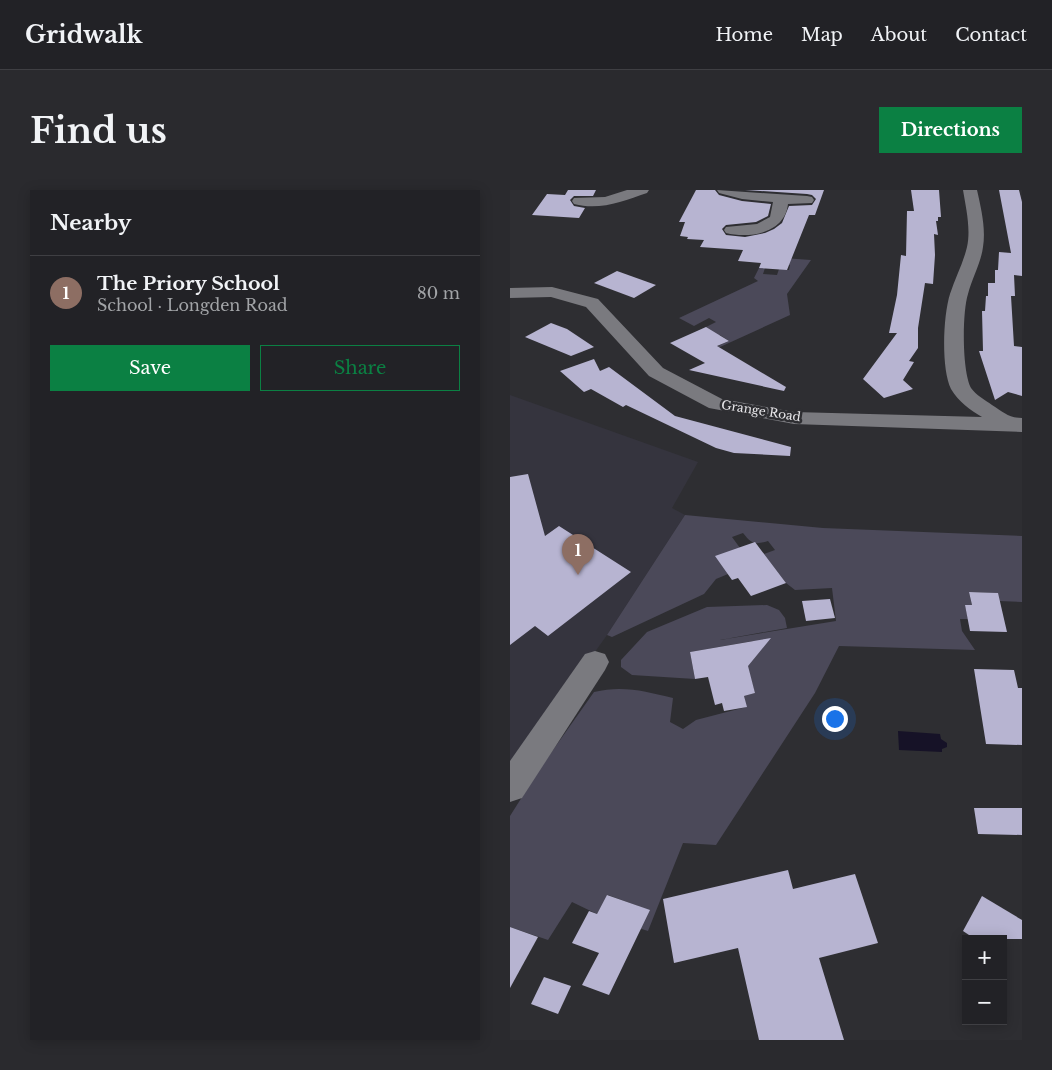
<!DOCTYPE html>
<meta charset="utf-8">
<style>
:root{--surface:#222226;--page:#2a2a2e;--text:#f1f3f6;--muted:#a2a4a7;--line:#3f3f43;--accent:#0b8043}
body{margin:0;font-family:"Libre Baskerville",serif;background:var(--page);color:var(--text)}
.controls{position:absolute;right:15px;bottom:15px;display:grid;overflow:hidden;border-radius:0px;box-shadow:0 2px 12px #0003}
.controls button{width:45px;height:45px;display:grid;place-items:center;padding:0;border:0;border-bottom:1px solid var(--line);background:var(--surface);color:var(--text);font:25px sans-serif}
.you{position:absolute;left:324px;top:528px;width:18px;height:18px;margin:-12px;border:4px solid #fff;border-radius:50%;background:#1a73e8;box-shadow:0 0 0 8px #1a73e833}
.badge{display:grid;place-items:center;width:32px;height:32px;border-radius:50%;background:var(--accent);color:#fff;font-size:16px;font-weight:700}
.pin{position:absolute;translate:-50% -41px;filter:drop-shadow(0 1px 2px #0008)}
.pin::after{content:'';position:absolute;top:26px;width:18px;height:15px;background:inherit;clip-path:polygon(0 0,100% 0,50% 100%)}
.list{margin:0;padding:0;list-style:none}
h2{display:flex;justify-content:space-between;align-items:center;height:65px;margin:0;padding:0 20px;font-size:21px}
h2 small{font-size:16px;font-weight:400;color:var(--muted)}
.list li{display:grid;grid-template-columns:32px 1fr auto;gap:15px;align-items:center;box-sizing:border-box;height:75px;padding:0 20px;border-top:1px solid var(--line)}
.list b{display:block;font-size:19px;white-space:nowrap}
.list p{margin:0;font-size:16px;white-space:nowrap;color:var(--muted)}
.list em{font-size:16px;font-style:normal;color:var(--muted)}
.actions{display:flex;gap:10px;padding:15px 20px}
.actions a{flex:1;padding:11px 0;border:1px solid var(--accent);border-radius:0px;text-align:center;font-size:18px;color:var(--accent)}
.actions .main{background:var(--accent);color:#fff}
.map{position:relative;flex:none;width:512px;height:850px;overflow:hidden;border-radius:0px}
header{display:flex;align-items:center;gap:30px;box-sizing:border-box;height:70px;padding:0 25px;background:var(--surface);border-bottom:1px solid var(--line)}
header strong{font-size:24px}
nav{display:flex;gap:28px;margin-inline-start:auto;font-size:18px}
.intro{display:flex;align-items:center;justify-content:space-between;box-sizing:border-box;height:120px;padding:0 30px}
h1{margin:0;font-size:35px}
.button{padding:12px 22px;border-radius:0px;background:var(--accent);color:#fff;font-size:18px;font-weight:700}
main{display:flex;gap:30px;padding:0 30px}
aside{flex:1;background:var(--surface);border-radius:0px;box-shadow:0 2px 12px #0003}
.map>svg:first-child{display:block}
.built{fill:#35343e}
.green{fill:#4b4959}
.water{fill:#161227}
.building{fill:#b7b4d1}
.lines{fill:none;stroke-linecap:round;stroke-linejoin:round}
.minor{fill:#7a7a7f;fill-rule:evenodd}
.labels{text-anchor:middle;stroke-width:5;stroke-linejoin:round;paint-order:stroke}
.far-street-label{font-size:12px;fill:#e7e6e9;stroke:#2e2e32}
</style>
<header>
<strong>Gridwalk</strong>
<nav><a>Home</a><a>Map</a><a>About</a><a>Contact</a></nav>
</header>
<div class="intro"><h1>Find us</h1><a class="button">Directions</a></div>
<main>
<aside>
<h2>Nearby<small></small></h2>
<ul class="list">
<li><span class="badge" style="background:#8d6e63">1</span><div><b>The Priory School</b><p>School · Longden Road</p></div><em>80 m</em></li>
</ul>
<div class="actions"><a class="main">Save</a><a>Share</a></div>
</aside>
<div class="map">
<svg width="512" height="850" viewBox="0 0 512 850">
<rect width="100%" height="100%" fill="#2e2e32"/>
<polygon class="built" points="0,205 188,272 162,318 175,325 97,445 0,581"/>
<g class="green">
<polygon points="273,68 301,70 277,104 280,125 199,162 197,161 219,151 210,145 200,150 186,142 206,132 199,128 184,136 169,128 248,91 244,88 249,78 255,78 253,84 267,85 269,79 279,80 280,75 271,74"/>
<path d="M 175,325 L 313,338 L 512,346 L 512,412 L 489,411 L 487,403 L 459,402 L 462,415 L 455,415 L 458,429 L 450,429 L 452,441 L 465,460 L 329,456 L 305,503 L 206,655 L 173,653 L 138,741 L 119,735 L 128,716 L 98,705 L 87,724 L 62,712 L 38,750 L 0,737 L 0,626 L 31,577 L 84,502 C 112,495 135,501 163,508 L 160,532 L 173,539 L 186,530 L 236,517 L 234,506 L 245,503 L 235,468 L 243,451 L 180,462 L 185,489 L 122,485 L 111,477 L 111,470 L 137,442 L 197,417 L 257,415 L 269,420 L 275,428 L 277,438 L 210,450 L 326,431 L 322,398 L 285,400 L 276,393 L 254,364 L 265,360 L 258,351 C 244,355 242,354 233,343 L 222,347 L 230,358 L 218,384 L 206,389 L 194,404 L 102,447 L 97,445 Z"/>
</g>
<polygon class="water" points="388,541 430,544 431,549 437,553 437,557 432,559 432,562 389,560"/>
<g class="building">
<polygon points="58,0 86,0 83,6 64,6 60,10 64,16 75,18 69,28 22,25 37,4 55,5"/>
<polygon points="186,0 205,0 209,5 232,11 261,14 258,26 246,32 216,35 212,39 216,45 235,47 255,43 264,39 272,33 279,16 302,15 306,9 302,5 297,4 235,0 314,0 305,25 299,25 277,80 249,78 251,73 228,71 233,60 190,57 194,50 177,49 178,47 170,46 175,32 169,32"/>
<polygon points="401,0 429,0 431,27 428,27 428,31 426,31 428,45 424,44 425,65 423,94 415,93 408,138 408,158 399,171 404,172 393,190 403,199 374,208 353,189 387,143 379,143 387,105 391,65 396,66 397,21 404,21"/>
<polygon points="489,0 509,0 512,12 512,86 504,85 505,106 501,106 504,156 512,157 512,206 498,202 485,210 469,161 473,161 472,121 475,121 476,106 478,106 478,93 485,93 485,80 488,80 489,62 501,63"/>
<polygon points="107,81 146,95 124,108 84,93"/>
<polygon points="41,133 57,139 84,157 61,166 15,147"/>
<polygon points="196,137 219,151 207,156 276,197 274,201 179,180 195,173 160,153"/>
<polygon points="84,169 90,181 99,177 165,226 281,257 280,266 224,263 206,258 116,215 113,217 81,199 74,202 50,181"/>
<polygon points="18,284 35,346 49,336 121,382 38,446 25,436 0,455 0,287"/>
<polygon points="245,352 276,393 241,406 228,388 222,390 205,366"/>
<polygon points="459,402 488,403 497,442 460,441 455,415 462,415"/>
<polygon points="320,409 325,428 296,431 292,411"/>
<polygon points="261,448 238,476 245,503 234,506 237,517 214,521 212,513 205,515 198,487 185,489 180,462"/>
<polygon points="464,479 504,480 508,498 512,498 512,555 476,554"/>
<polygon points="464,618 512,618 512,645 468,644"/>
<polygon points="278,680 283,699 345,684 368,753 309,768 334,850 249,850 228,758 164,773 153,709"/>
<polygon points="97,705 140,720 99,805 72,795 89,763 62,753 79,721 87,724"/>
<polygon points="472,706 512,730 512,749 465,749 453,741"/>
<polygon points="0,737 28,747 0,798"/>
<polygon points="34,787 61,796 48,824 21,814"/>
</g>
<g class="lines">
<g class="minor">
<path d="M 117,0 L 139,0 L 137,3 C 113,11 90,21 64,14 L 62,11 L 64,8 L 95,7 Z"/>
<path d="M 207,0 L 297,6 L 302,7 L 304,10 L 302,13 L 278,14 C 275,43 240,49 216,43 L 214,40 L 216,37 L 247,34 L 260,27 L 263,12 L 232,9 L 209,3 Z"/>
<path d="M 453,0 L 467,0 C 471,18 476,38 473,57 C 471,73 462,88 458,104 C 452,123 452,181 461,198 C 466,205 475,210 482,215 C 493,222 499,228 512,228 L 512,242 L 284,234 L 199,218 L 139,186 L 76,117 L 41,107 L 0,108 L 0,98 L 42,97 L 88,109 L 153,178 L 212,209 L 284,222 L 472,227 C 460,220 449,212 441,199 C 431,179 433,126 440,104 C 445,88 453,74 457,57 C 461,39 456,18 453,0 Z"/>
<polygon points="85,461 95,464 99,472 95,480 12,608 0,612 0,571 75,464"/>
</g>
</g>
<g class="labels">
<g class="far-street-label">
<text transform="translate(251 221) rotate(9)" y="4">Grange Road</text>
</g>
</g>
</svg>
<div class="controls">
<button>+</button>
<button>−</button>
</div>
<div class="you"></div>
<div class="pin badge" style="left:68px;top:385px;background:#8d6e63">1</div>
</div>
</main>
